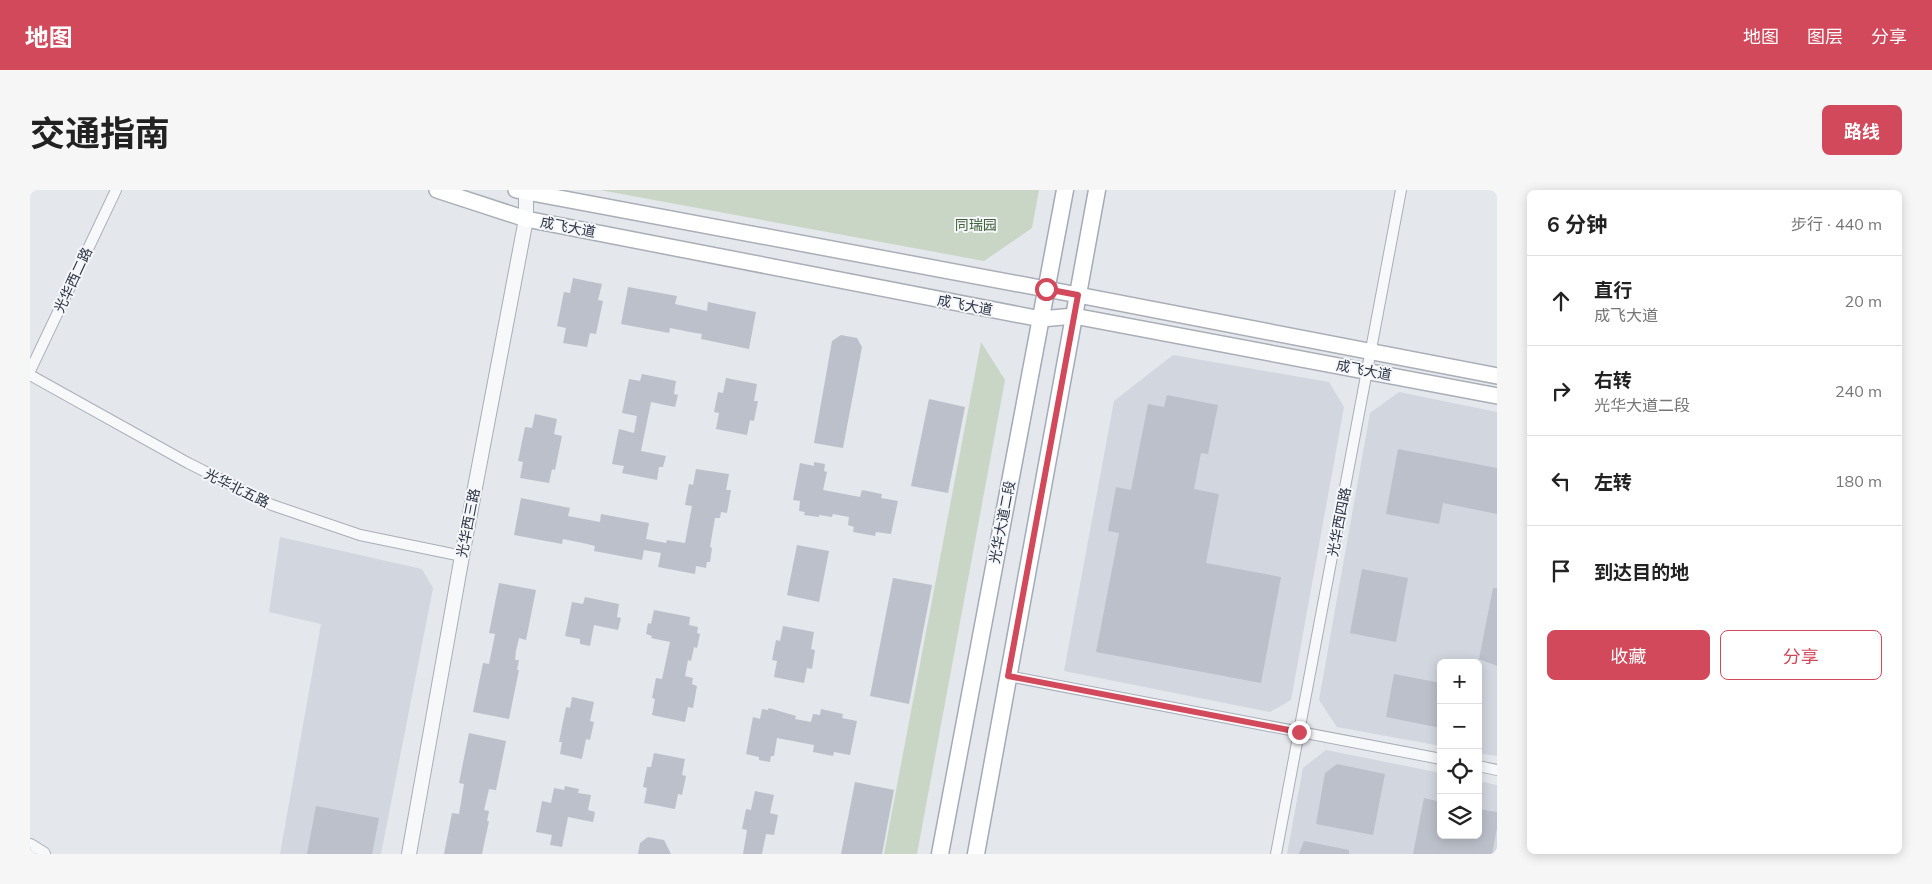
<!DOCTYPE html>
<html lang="zh">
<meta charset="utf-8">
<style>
:root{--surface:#fff;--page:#f6f6f6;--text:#222;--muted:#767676;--line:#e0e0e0;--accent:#d1495b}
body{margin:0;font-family:Mulish,"Noto Sans SC",sans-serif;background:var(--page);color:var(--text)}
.controls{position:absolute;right:15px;bottom:15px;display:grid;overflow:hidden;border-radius:8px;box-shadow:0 2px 12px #0003}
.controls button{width:45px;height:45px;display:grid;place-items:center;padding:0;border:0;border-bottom:1px solid var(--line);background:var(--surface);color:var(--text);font:25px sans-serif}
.stop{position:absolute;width:15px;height:15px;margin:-11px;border:4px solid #d1495b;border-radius:50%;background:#fff}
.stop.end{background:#d1495b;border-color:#fff;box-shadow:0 1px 5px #0008}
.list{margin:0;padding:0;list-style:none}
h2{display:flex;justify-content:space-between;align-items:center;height:65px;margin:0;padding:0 20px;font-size:21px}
h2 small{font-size:16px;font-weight:400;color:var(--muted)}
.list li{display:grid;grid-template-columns:32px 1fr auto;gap:15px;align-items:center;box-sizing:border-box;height:90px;padding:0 20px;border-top:1px solid var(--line)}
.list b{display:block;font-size:19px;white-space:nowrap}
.list p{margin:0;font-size:16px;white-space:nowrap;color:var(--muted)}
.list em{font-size:16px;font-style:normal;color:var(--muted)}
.actions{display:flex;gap:10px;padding:15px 20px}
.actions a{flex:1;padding:11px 0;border:1px solid var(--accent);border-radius:8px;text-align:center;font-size:18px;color:var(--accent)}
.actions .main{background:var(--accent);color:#fff}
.icon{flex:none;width:28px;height:28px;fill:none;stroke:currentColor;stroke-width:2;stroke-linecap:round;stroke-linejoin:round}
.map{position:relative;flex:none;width:1467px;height:664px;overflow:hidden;border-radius:8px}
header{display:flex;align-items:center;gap:30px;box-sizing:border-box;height:70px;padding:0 25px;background:var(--accent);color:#fff}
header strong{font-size:24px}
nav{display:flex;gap:28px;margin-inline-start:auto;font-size:18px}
.intro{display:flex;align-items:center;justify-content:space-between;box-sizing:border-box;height:120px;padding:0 30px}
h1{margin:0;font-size:35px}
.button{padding:12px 22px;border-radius:8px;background:var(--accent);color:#fff;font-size:18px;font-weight:700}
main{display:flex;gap:30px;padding:0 30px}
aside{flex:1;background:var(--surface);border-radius:8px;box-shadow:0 2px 12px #0003}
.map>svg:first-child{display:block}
.built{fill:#d2d6de}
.green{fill:#c9d6c5}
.building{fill:#bbc0ca}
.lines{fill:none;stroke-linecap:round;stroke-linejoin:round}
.minor-casing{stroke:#a9aeb7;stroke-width:12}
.tertiary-casing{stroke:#a9aeb7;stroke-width:16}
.secondary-casing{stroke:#a9aeb7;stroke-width:18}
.primary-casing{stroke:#a3abb8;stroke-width:19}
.minor{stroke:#f7f8fa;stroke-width:10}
.tertiary{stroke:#f7f8fa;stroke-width:14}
.secondary{stroke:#fff;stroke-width:15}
.primary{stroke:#fff;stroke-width:16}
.route{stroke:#d1495b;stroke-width:6}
.labels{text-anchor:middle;stroke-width:4;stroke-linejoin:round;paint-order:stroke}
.park-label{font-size:14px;fill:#3f6138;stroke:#f4f6f9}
.street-label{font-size:14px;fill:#2b3445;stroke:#f4f6f9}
</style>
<header>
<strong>地图</strong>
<nav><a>地图</a><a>图层</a><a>分享</a></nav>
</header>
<div class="intro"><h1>交通指南</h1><a class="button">路线</a></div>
<main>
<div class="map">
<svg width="1467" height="664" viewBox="0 0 1467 664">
<rect width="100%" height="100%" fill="#e4e7ec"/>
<g class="built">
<polygon points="1143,165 1299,192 1314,217 1261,510 1240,522 1034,481 1084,211"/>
<polygon points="1369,202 1467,222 1467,566 1448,563 1448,473 1411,473 1411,556 1307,537 1289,510 1340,223"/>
<polygon points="250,347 392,379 403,398 351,664 250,664 291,434 239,422"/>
<polygon points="1296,560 1411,583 1411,645 1448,645 1448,591 1467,595 1467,664 1257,664 1273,578"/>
</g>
<g class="green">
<polygon points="570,0 1009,0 1002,38 954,71"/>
<polygon points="951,152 975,190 887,664 854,664"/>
</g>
<g class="building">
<polygon points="543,88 572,94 568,110 573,111 566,144 560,143 557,157 533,153 536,138 527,136 534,102 540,103"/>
<polygon points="598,97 647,106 645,114 677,121 678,112 726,122 719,159 671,149 672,144 660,142 640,138 639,143 591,134"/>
<polygon points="811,145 827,148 832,157 813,258 784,253 802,151"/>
<polygon points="612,184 646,191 644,204 648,205 645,217 621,212 611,261 636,266 633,277 629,277 627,290 592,283 594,276 582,274 589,239 604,243 607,226 592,223 599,189 610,191"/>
<polygon points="696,188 727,194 724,211 728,211 724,231 720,230 717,245 686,239 689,223 684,222 688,202 693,203"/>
<polygon points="1137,205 1188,215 1178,264 1171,263 1164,299 1189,304 1176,373 1251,387 1231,493 1066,462 1089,343 1078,341 1086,297 1101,300 1118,214 1134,217"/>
<polygon points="899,209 935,217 918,303 881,296"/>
<polygon points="505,224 527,229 524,244 532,246 525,280 522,279 519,293 490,288 493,272 488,271 495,237 502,238"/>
<polygon points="1368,259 1467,278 1467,324 1413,313 1409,334 1356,324"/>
<polygon points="784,272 795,274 794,281 797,282 793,300 830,307 832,300 852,304 851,308 868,311 861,344 846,342 845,346 823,342 824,337 818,335 819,327 803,324 802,327 789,325 789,327 774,325 775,322 769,321 770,311 763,310 770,273 784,276"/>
<polygon points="666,279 699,284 696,300 701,300 697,323 691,322 690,328 685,328 680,357 682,358 680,372 677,372 676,378 666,376 665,384 628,377 631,363 614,360 612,370 564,361 565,356 553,353 533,349 532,354 484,345 491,308 540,318 538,326 570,332 571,324 619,333 616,349 636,353 637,350 655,353 662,316 655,315 659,294 663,295"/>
<polygon points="767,355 799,361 789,412 757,405"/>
<polygon points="1332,379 1378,388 1366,452 1320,443"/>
<polygon points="863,388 902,395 879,514 840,506"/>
<polygon points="469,393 506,400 496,450 489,448 486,461 485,470 489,470 487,480 489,480 479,529 443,522 453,473 459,474 465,444 459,443"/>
<polygon points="1463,398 1467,398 1467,476 1449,469"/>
<polygon points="555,407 589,414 587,427 591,428 588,440 564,435 560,456 550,454 550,449 535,446 542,412 553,414"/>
<polygon points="624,420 660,427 659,435 668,437 667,443 670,444 667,458 664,457 661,471 658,470 655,486 663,488 662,494 667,496 663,518 658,517 655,532 622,525 625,509 622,508 626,488 632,489 640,452 621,448 622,446 616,444 618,433 621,434"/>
<polygon points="753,436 784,442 781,459 785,460 782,479 777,478 774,493 744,487 747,471 742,470 746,450 750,451"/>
<polygon points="1364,484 1411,493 1411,538 1356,527"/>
<polygon points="542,507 564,512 560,531 564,532 560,550 556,549 552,569 530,564 532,552 529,552 536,517 540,518"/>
<polygon points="739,518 766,526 765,529 781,532 783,524 790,525 791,519 813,524 812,528 827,531 820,565 804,562 803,566 783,562 784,555 747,548 744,566 741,566 740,572 729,570 729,567 716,564 723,527 730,529 732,519 738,520"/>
<polygon points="439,543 476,551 466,600 459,599 456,612 454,620 459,621 457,631 459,631 452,664 414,664 422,623 429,624 434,594 429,593"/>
<polygon points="624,563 655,569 652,585 656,586 652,605 648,604 645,619 614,613 617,598 613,597 617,577 621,577"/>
<polygon points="1307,574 1355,584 1343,645 1286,634 1295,583"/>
<polygon points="825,592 864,600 852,664 811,664"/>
<polygon points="535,596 549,599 548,603 561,605 558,620 565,622 563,632 538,627 532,657 520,655 522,645 506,642 512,611 521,613 524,598 534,600"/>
<polygon points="725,601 744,605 740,623 748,625 744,645 736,644 732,664 713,664 717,640 712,639 716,619 721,620"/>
<polygon points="1394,608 1411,612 1411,645 1448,645 1448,619 1467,622 1467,638 1462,664 1383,664"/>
<polygon points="286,616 349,628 342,664 277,664"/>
<polygon points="618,647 634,650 641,664 608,664 610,653"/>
<polygon points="1274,651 1319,660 1319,664 1269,664"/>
</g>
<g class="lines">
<g class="minor-casing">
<g id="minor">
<polyline points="0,181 86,0"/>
<polyline points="0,185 158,273 242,315 330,345 432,366"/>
<polyline points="978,486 1411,569"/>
<polyline points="1448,576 1467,580"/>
<polyline points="1246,664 1371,0"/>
</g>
</g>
<g class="tertiary-casing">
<g id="tertiary">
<polyline points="0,656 13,664"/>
<polyline points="379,664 432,366 496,29 496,0"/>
</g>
</g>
<g class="secondary-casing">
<g id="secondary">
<polyline points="407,0 496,29 1011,129 1044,126 1467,206"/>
<polyline points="486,0 1048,105 1467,186"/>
</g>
</g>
<g class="primary-casing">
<g id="primary">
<polyline points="910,664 1035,0"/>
<polyline points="946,664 1067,0"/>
</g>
</g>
<use href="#minor" class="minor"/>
<use href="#tertiary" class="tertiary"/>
<use href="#secondary" class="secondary"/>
<use href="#primary" class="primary"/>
</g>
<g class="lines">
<polyline class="route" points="1016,99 1048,105 978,486 1269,542"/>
</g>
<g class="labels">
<g class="park-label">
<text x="946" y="40">同瑞园</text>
</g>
<g class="street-label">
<text transform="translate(538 37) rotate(11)" y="5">成飞大道</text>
<text transform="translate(43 90) rotate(-65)" y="5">光华西二路</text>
<text transform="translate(935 115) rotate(11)" y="5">成飞大道</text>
<text transform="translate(1334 180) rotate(11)" y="5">成飞大道</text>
<text transform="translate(207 298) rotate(26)" y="5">光华北五路</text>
<text transform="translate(972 332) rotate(-79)" y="5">光华大道二段</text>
<text transform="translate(1309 332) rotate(-79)" y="5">光华西四路</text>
<text transform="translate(438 333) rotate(-79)" y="5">光华西三路</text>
</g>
</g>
</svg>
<div class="controls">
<button>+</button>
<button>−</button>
<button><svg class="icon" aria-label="locate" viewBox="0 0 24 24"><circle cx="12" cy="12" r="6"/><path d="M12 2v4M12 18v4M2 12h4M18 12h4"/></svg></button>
<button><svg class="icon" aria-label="layers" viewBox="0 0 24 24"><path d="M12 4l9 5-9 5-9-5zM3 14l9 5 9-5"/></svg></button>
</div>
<div class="stop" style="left:1016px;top:99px"></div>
<div class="stop end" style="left:1269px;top:542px"></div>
</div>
<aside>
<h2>6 分钟<small>步行 · 440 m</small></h2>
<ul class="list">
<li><svg class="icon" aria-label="ahead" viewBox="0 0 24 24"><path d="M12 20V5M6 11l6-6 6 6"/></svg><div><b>直行</b><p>成飞大道</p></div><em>20 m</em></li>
<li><svg class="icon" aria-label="right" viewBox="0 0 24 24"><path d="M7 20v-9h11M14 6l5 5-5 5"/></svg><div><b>右转</b><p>光华大道二段</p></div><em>240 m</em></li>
<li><svg class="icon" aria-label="left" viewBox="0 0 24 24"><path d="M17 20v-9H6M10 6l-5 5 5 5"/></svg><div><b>左转</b></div><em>180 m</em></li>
<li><svg class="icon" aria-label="arrive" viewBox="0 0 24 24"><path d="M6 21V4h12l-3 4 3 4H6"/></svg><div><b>到达目的地</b></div></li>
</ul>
<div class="actions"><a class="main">收藏</a><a>分享</a></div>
</aside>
</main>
